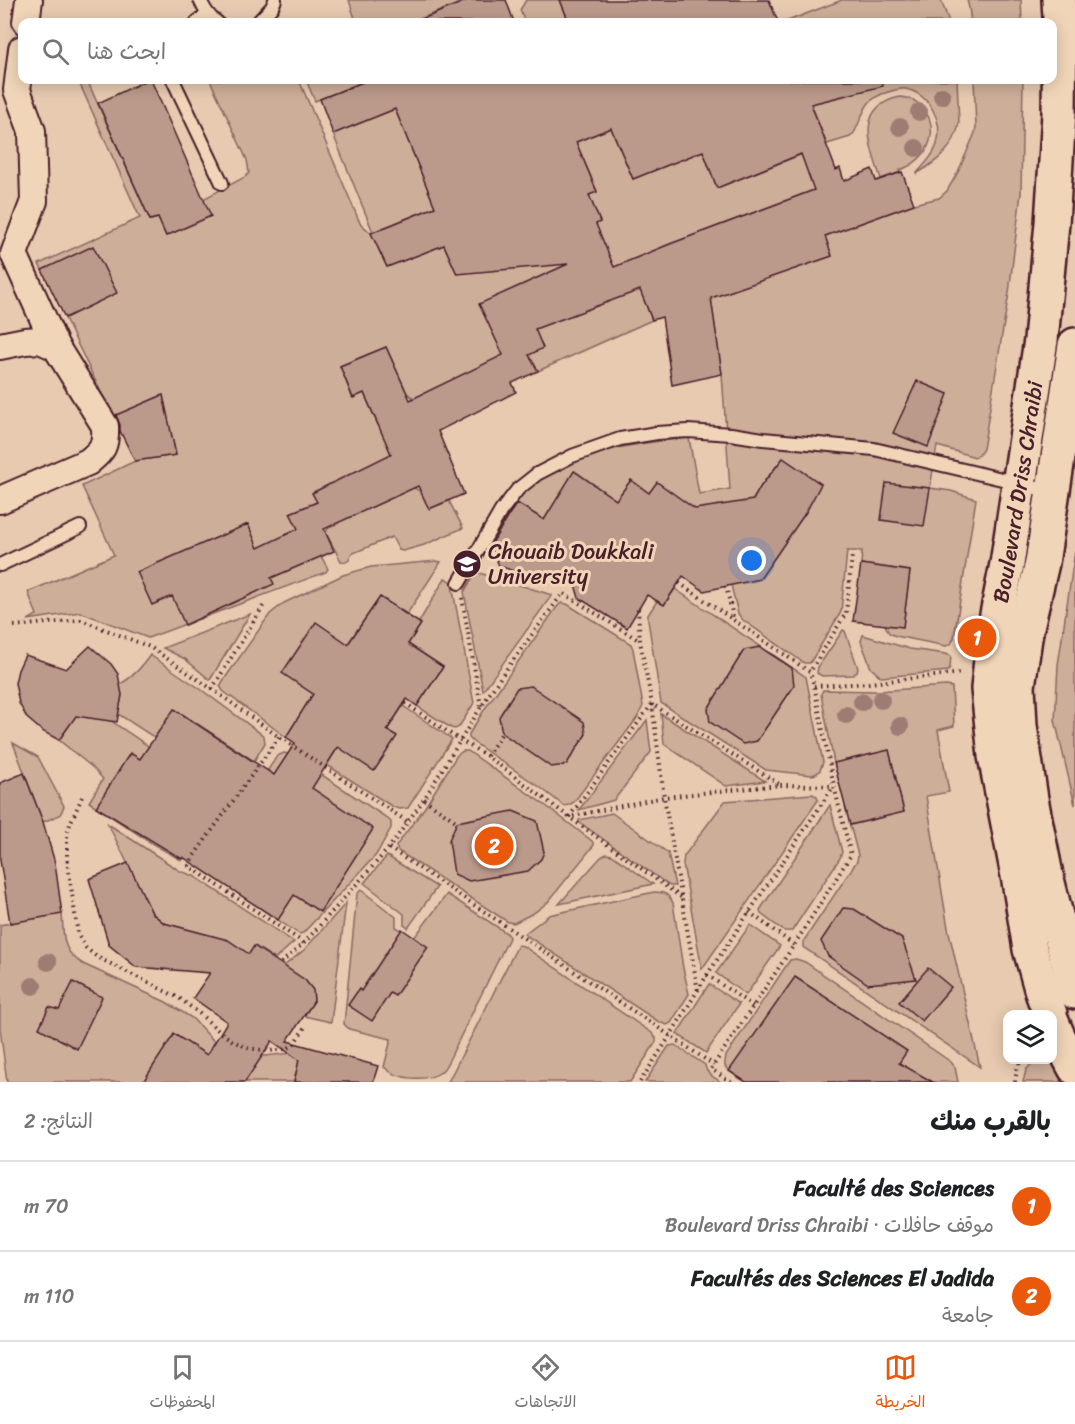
<!DOCTYPE html>
<html lang="ar">
<meta charset="utf-8">
<style>
:root{--surface:#fff;--page:#f6f6f6;--text:#202124;--muted:#757577;--line:#e0e0e0;--accent:#ea580c}
body{margin:0;font-family:Sriracha,"Playpen Sans Arabic",sans-serif;background:var(--page);color:var(--text);direction:rtl}
.controls{position:absolute;right:18px;bottom:18px;display:grid;overflow:hidden;border-radius:12px;box-shadow:0 3px 15px #0003}
.controls button{width:54px;height:54px;display:grid;place-items:center;padding:0;border:0;border-bottom:2px solid var(--line);background:var(--surface);color:var(--text);font:30px sans-serif}
.you{position:absolute;left:752px;top:561px;width:21px;height:21px;margin:-15px;border:4px solid #fff;border-radius:50%;background:#1a73e8;box-shadow:0 0 0 9px #1a73e833}
.badge{display:grid;place-items:center;width:39px;height:39px;border-radius:50%;background:var(--accent);color:#fff;font-size:20px;font-weight:700}
.pin{position:absolute;translate:-50% -50%;border:3px solid #fff;box-shadow:0 2px 6px #0006}
.list{margin:0;padding:0;list-style:none}
h2{display:flex;justify-content:space-between;align-items:center;height:78px;margin:0;padding:0 24px;font-size:26px}
h2 small{font-size:20px;font-weight:400;color:var(--muted)}
.list li{display:grid;grid-template-columns:39px 1fr auto;gap:18px;align-items:center;box-sizing:border-box;height:90px;padding:0 24px;border-top:2px solid var(--line)}
.list b{display:block;font-size:22px;white-space:nowrap}
.list p{margin:0;font-size:20px;white-space:nowrap;color:var(--muted)}
.list em{font-size:20px;font-style:normal;color:var(--muted)}
.icon{flex:none;width:33px;height:33px;fill:none;stroke:currentColor;stroke-width:2;stroke-linecap:round;stroke-linejoin:round}
.map{position:relative;flex:none;width:1075px;height:1082px;overflow:hidden;direction:ltr}
.search{position:absolute;background:var(--surface);box-shadow:0 3px 15px #0003;left:18px;right:18px;top:18px;height:66px;display:flex;align-items:center;gap:15px;box-sizing:border-box;padding:0 21px;border-radius:12px;color:var(--muted);font-size:22px}
.sheet{height:258px;background:var(--surface)}
nav{display:flex;justify-content:space-around;align-items:center;box-sizing:border-box;height:84px;border-top:2px solid var(--line);background:var(--surface);font-size:16px;color:var(--muted)}
nav a{display:grid;justify-items:center;gap:3px}
nav .on{color:var(--accent)}
.map>svg:first-child{display:block}
.green{fill:#cdae99;stroke:#8c6662;stroke-width:1.5}
.building{fill:#bc9a8b;stroke:#4a1f2b;stroke-width:1.5;fill-rule:evenodd}
.lines{fill:none;stroke-linecap:round;stroke-linejoin:round}
.lane-casing{stroke:#4a1f2b;stroke-width:16}
.street-casing{stroke:#4a1f2b;stroke-width:30}
.secondary-casing{stroke:#4a1f2b;stroke-width:38}
.path{stroke:#4a1f2b;stroke-width:4;stroke-dasharray:1.5 4.5;stroke-linecap:butt}
.lane{stroke:#f1d5b8;stroke-width:12}
.street{stroke:#f1d5b8;stroke-width:26}
.secondary{stroke:#f1d5b8;stroke-width:33}
.tree{fill:#9f7c73}
.labels{text-anchor:middle;stroke-width:6;stroke-linejoin:round;paint-order:stroke}
.street-label{font-size:22px;fill:#4a1f2b;stroke:#f1d5b8}
.poi-label{font-size:22px;fill:#4a1f2b;stroke:#f1d5b8;text-anchor:start}
</style>
<div class="map">
<svg width="1075" height="1082" viewBox="0 0 1075 1082">
<rect width="100%" height="100%" fill="#e7cab0"/>
<filter id="ink" filterUnits="userSpaceOnUse"><feTurbulence type="fractalNoise" baseFrequency=".0167" numOctaves="2"/><feDisplacementMap in="SourceGraphic" scale="12" xChannelSelector="R" yChannelSelector="G"/><feConvolveMatrix kernelMatrix="1 2 1 2 8 2 1 2 1" color-interpolation-filters="sRGB"/></filter>
<g filter="url(#ink)">
<g class="green">
<polygon points="349,0 468,0 412,22 356,22"/>
<polygon points="526,0 560,0 569,22 525,22 520,10"/>
<polygon points="842,0 941,0 949,22 785,22"/>
<polygon points="967,0 1021,0 1022,22 971,22 969,8"/>
<polygon points="78,80 87,80 150,220 158,218 166,236 210,216 203,199 245,177 249,173 247,160 210,80 299,80 360,223 371,233 387,267 444,245 457,274 473,272 600,222 589,195 597,191 576,142 611,128 633,179 703,151 717,188 808,152 814,190 670,244 629,261 652,320 538,371 529,355 415,398 412,397 407,393 386,347 340,366 352,397 364,393 378,425 409,446 313,492 317,502 291,513 298,529 297,566 321,556 328,569 326,572 148,638 80,612 28,620 37,615 28,592 114,555 82,486 135,461 176,455 162,395 113,417 65,318 116,293 93,247 42,270 39,264 140,218"/>
<polygon points="306,80 368,80 315,101"/>
<path d="M 881,80 L 957,80 L 959,123 C 955,148 937,162 916,174 C 924,165 934,155 937,144 C 944,121 929,94 906,89 C 900,88 893,91 888,92 C 880,94 873,98 868,104 C 862,113 859,124 854,133 L 850,137 L 827,144 L 811,104 L 852,94 Z"/>
<path d="M 974,80 L 1023,80 L 1021,193 L 1009,293 L 983,449 L 979,455 L 975,457 L 937,446 L 930,488 L 951,491 L 976,499 L 954,638 L 951,644 L 946,646 L 896,636 L 889,633 L 885,625 L 903,627 L 910,571 L 861,564 L 862,551 L 847,551 L 841,612 L 810,663 L 804,663 L 743,620 L 738,614 L 731,585 L 821,484 L 783,458 L 761,486 L 749,506 L 695,509 L 657,483 L 649,493 L 631,480 L 616,500 L 575,471 L 544,520 L 514,501 C 564,453 623,444 689,438 L 699,494 L 730,489 L 722,374 L 711,298 L 832,256 L 825,236 L 914,204 L 939,198 L 947,191 L 958,172 L 975,133 L 976,127 Z"/>
<path d="M 900,97 C 922,98 936,120 930,141 C 926,155 914,165 900,170 L 900,172 L 881,179 C 871,148 853,107 900,97 Z"/>
<polygon points="395,109 435,207 373,232 333,134"/>
<path d="M 413,488 C 423,490 425,501 429,509 L 449,501 L 463,528 L 424,545 L 403,551 L 399,550 L 392,537 L 351,554 L 349,560 L 346,562 L 341,561 L 326,533 L 327,530 L 331,526 Z"/>
<polygon points="1075,551 1075,805 1055,720 1058,665"/>
<polygon points="437,561 441,562 407,614 380,597 313,694 286,737 223,691 220,686 223,681 270,614 284,603 343,575 371,567"/>
<polygon points="476,572 552,595 483,691 464,592"/>
<polygon points="445,578 450,581 452,585 474,703 459,727 455,729 451,728 417,706 443,667 408,644 421,624 419,622"/>
<path d="M 675,589 L 806,677 L 823,762 C 821,769 819,774 812,775 L 766,770 L 661,703 L 648,620 L 648,615 L 657,601 L 664,605 Z"/>
<polygon points="561,603 567,604 631,644 633,649 643,706 637,718 574,802 569,805 564,806 541,788 473,742 469,738 469,734 486,707 557,607"/>
<polygon points="250,614 210,680 185,659 163,648"/>
<polygon points="843,630 845,631 858,668 857,672 853,675 822,676 817,673 818,667"/>
<polygon points="863,635 910,649 946,654 951,656 950,667 948,671 881,677 871,668 861,641"/>
<path d="M 150,655 L 199,688 L 264,736 L 265,743 L 254,761 L 175,709 L 155,738 L 118,714 L 122,695 L 119,685 C 133,677 141,668 150,655 Z"/>
<polygon points="946,686 952,687 954,726 938,730 949,792 926,796 948,928 980,1067 803,947 803,942 857,861 858,855 850,825 904,812 889,751 834,763 821,694 823,690 878,691"/>
<polygon points="403,706 452,739 408,808 399,809 393,807 327,765 338,747 387,730"/>
<polygon points="661,714 765,781 726,786 664,744"/>
<polygon points="76,716 111,721 221,795 220,800 181,860 153,844 89,802 103,779 93,768 59,740"/>
<polygon points="647,720 651,752 614,800 579,810"/>
<polygon points="13,743 38,757 64,806 60,815 43,822"/>
<polygon points="463,751 468,751 549,808 592,841 594,845 548,902 535,912 514,923 508,922 398,851 396,846 425,807 457,755"/>
<polygon points="284,753 292,755 387,818 391,822 391,828 376,855 303,933 299,934 203,870 277,756"/>
<polygon points="812,794 817,796 818,800 702,969 683,864 684,856 725,801"/>
<polygon points="830,805 842,852 840,858 792,931 784,931 761,914 760,910"/>
<polygon points="612,813 668,853 675,886 670,886 579,822 579,820"/>
<polygon points="108,824 180,871 194,876 294,942 275,959 255,946 249,954 209,972 216,937 164,923 152,913"/>
<polygon points="606,854 612,855 653,884 559,904 601,857"/>
<polygon points="387,856 437,887 408,928 404,925 404,914 364,883"/>
<path d="M 361,890 L 396,917 L 396,927 L 414,938 L 447,894 L 508,934 L 509,938 L 449,1060 C 447,1064 444,1069 441,1072 C 427,1082 397,1080 384,1067 L 391,1039 L 349,1029 L 344,1024 L 357,894 Z"/>
<path d="M 654,892 C 664,892 669,894 673,903 L 683,968 L 689,994 L 671,1023 L 667,1025 L 659,1022 L 524,934 L 549,915 Z"/>
<polygon points="346,903 331,1022 304,1016 314,1001 313,990 305,980 284,966 304,950"/>
<path d="M 62,914 C 64,937 61,951 83,964 L 166,1002 L 192,1018 L 215,1042 L 247,1056 L 265,1056 L 301,1052 L 294,1082 L 7,1082 L 0,1028 L 0,925 Z"/>
<polygon points="750,925 780,946 746,995 716,973"/>
<polygon points="518,945 523,946 652,1033 656,1038 656,1042 630,1082 448,1082"/>
<path d="M 796,959 L 805,962 L 951,1062 L 955,1067 L 958,1082 L 746,1082 C 741,1078 727,1072 725,1066 C 724,1064 726,1058 726,1056 L 790,960 Z"/>
<polygon points="709,984 739,1004 706,1053 677,1034"/>
<path d="M 675,1045 L 705,1065 C 706,1074 714,1077 721,1082 L 645,1082 L 669,1046 Z"/>
<polygon points="1035,1060 1052,1060 1070,1082 1023,1082 1026,1070"/>
</g>
<g class="building">
<polygon points="468,0 506,0 514,22 415,22"/>
<polygon points="560,0 769,0 778,22 569,22"/>
<polygon points="147,80 151,80 211,216 166,236 158,218 150,220 98,103"/>
<path d="M 368,80 L 882,80 L 883,86 L 811,104 L 836,170 L 840,168 L 844,181 L 872,169 L 876,181 L 902,172 L 914,204 L 825,236 L 832,256 L 711,298 L 722,374 L 672,385 L 662,317 L 652,320 L 640,290 L 535,329 L 543,348 L 529,355 L 538,371 L 512,383 L 516,392 L 438,431 L 464,494 L 429,509 L 418,486 L 324,529 L 334,551 L 271,578 L 274,584 L 185,625 L 172,596 L 152,605 L 137,572 L 248,524 L 258,548 L 298,529 L 290,513 L 317,502 L 312,493 L 391,454 L 364,393 L 353,398 L 340,366 L 386,347 L 410,400 L 503,355 L 479,304 L 568,264 L 457,274 L 444,245 L 387,267 L 371,233 L 435,207 L 395,109 L 333,134 L 320,99 ZM 611,128 L 633,179 L 703,151 L 717,188 L 801,154 L 814,190 L 670,244 L 614,267 L 596,224 L 600,222 L 589,195 L 597,192 L 576,142 Z"/>
<polygon points="93,246 117,293 65,318 42,270"/>
<polygon points="917,381 948,394 928,447 893,433"/>
<polygon points="163,395 176,455 135,461 120,431 120,425 116,415"/>
<polygon points="783,458 821,484 806,512 760,579 704,591 683,576 664,605 647,595 627,628 579,598 572,574 553,584 499,566 491,545 508,516 517,503 544,520 574,471 616,500 631,480 649,493 657,482 695,509 753,500 761,486"/>
<polygon points="886,483 930,488 924,526 881,520"/>
<polygon points="861,564 910,571 903,627 853,621"/>
<polygon points="380,597 421,624 408,644 443,667 417,706 407,699 387,730 397,736 374,771 338,747 312,788 373,829 320,912 294,895 278,920 183,857 182,859 96,807 130,753 140,759 174,709 274,775 295,743 286,737 313,694 282,673 316,622 348,644"/>
<polygon points="90,646 111,664 118,674 122,695 117,722 76,716 59,740 42,731 27,718 19,703 15,683 18,670 25,655 66,669"/>
<polygon points="760,647 792,668 794,686 757,741 743,744 710,722 708,709 744,650"/>
<polygon points="531,686 584,722 586,734 566,765 551,767 502,733 499,717 517,688"/>
<polygon points="889,750 904,812 850,825 834,763"/>
<polygon points="24,773 43,822 55,863 62,914 10,923 0,860 0,783"/>
<polygon points="513,811 537,821 544,852 541,859 528,871 469,881 454,874 449,840 457,822"/>
<polygon points="128,863 152,913 164,923 228,940 249,954 254,946 305,980 313,990 314,1001 287,1041 378,1066 373,1082 294,1082 299,1060 272,1041 245,1082 143,1082 174,1034 207,1055 227,1022 193,998 210,973 136,967 109,945 89,879"/>
<polygon points="843,908 854,909 902,939 916,979 868,984 828,956 821,941"/>
<polygon points="402,929 428,947 395,996 390,993 372,1021 348,1005 359,989 361,991"/>
<polygon points="928,968 951,987 922,1021 899,1002"/>
<polygon points="795,977 907,1051 899,1063 933,1082 746,1082 729,1071"/>
<polygon points="73,982 102,997 77,1049 39,1028 49,1007 59,1010"/>
</g>
<g class="lines">
<g class="lane-casing">
<g id="lane">
<path d="M 200,0 C 204,9 209,18 217,22"/>
<polyline points="197,22 208,14"/>
<polyline points="258,22 272,7 275,0"/>
<polyline points="173,80 222,183"/>
<polyline points="0,565 80,527"/>
<polyline points="459,583 501,511 518,489 537,474 572,456 620,439 657,433 688,431 731,434 763,439 874,449 1019,483 1053,493"/>
</g>
</g>
<g class="street-casing">
<g id="street">
<polyline points="26,22 29,0"/>
<polyline points="22,49 17,90 32,131 34,201 14,254 56,347"/>
<path d="M 0,346 L 25,341 L 40,340 L 56,347 L 105,426 C 106,446 103,450 88,462 L 0,500"/>
</g>
</g>
<g class="secondary-casing">
<g id="secondary">
<polyline points="1075,345 1042,563 1026,631 1018,686 1020,726 1031,799 1046,875 1075,992"/>
<path id="s1" d="M 1050,1014 L 1042,992 L 1030,949 L 1019,881 L 995,756 L 988,689 L 994,630 L 1007,564 L 1041,340 L 1052,223 L 1059,114 L 1060,18 L 1059,0"/>
<polyline points="1052,1022 1058,1036 1075,1068"/>
</g>
</g>
<g class="path">
<polyline points="679,583 810,672 846,613 852,556"/>
<polyline points="726,586 734,621"/>
<polyline points="462,598 481,706"/>
<polyline points="638,609 640,641 652,704 664,797 698,991"/>
<polyline points="14,626 81,620 150,647 212,689 279,737 408,822"/>
<polyline points="814,686 869,683 962,673"/>
<polyline points="212,689 265,603"/>
<polyline points="405,703 460,740 487,756 569,817 664,797 780,785 834,786"/>
<polyline points="279,737 193,857 189,866 304,943"/>
<polyline points="487,756 502,733"/>
<polyline points="82,797 70,824 67,835 67,858 78,935 86,948 97,957 179,998 200,1014 220,1032 233,1041 248,1048 269,1051 286,1049 293,1045 305,1027"/>
<polyline points="424,799 457,822"/>
<polyline points="389,848 714,1065"/>
<polyline points="681,897 569,817 652,704 779,784"/>
<polyline points="749,912 794,945"/>
<polyline points="281,963 304,943 389,848 424,799 481,707 502,675 563,593 640,641"/>
<polyline points="707,975 753,1006"/>
<polyline points="640,1082 670,1036 707,975 833,787"/>
<polyline points="731,1082 711,1069 794,945 851,855 834,786 814,686 810,672"/>
<polyline points="1015,1082 1017,1069 1021,1060"/>
</g>
<use href="#lane" class="lane"/>
<use href="#street" class="street"/>
<use href="#secondary" class="secondary"/>
</g>
<g class="tree">
<circle cx="942" cy="96" r="9"/>
<circle cx="919" cy="112" r="9"/>
<circle cx="900" cy="127" r="9"/>
<circle cx="916" cy="148" r="9"/>
<circle cx="881" cy="700" r="9"/>
<circle cx="862" cy="702" r="9"/>
<circle cx="846" cy="715" r="9"/>
<circle cx="900" cy="726" r="9"/>
<circle cx="48" cy="962" r="9"/>
<circle cx="33" cy="986" r="9"/>
</g>
</g>
<defs>
<g id="university-disc" transform="scale(1.5)"><circle r="9.5" fill="#4a1f2b" stroke="#f1d5b8"/><path d="M0-5L7-2L0 1L-7-2ZM-4 1L0 2.5L4 1V4Q0 6-4 4Z" fill="#fff"/></g>
</defs>
<g fill-rule="evenodd">
<use href="#university-disc" x="467" y="564"/>
</g>
<g class="labels">
<g class="street-label">
<text dy="8" stroke="none"><textPath href="#s1" startOffset="531">Boulevard Driss Chraibi</textPath></text>
</g>
<g class="poi-label">
<text x="488" y="559">Chouaib Doukkali<tspan x="488" dy="25">University</tspan></text>
</g>
</g>
</svg>
<div class="controls">
<button><svg class="icon" aria-label="layers" viewBox="0 0 24 24"><path d="M12 4l9 5-9 5-9-5zM3 14l9 5 9-5"/></svg></button>
</div>
<div class="you"></div>
<div class="pin badge" style="left:977px;top:638px">1</div>
<div class="pin badge" style="left:494px;top:846px">2</div>
<div class="search"><svg class="icon" aria-label="search" viewBox="0 0 24 24"><circle cx="10" cy="10" r="6"/><path d="M15 15l6 6"/></svg>ابحث هنا</div>
</div>
<section class="sheet">
<h2>بالقرب منك<small>النتائج: 2</small></h2>
<ul class="list">
<li><span class="badge">1</span><div><b>Faculté des Sciences</b><p>موقف حافلات · Boulevard Driss Chraibi</p></div><em>70 m</em></li>
<li><span class="badge">2</span><div><b>Facultés des Sciences El Jadida</b><p>جامعة</p></div><em>110 m</em></li>
</ul>
</section>
<nav>
<a class="on"><svg class="icon" aria-label="map" viewBox="0 0 24 24"><path d="M3 6l6-2 6 2 6-2v14l-6 2-6-2-6 2zM9 4v14M15 6v14"/></svg>الخريطة</a>
<a><svg class="icon" aria-label="directions" viewBox="0 0 24 24"><path d="M12 3l9 9-9 9-9-9zM9 14v-3h6M13 9l2 2-2 2"/></svg>الاتجاهات</a>
<a><svg class="icon" aria-label="saved" viewBox="0 0 24 24"><path d="M7 4h10v16l-5-4-5 4z"/></svg>المحفوظات</a>
</nav>
